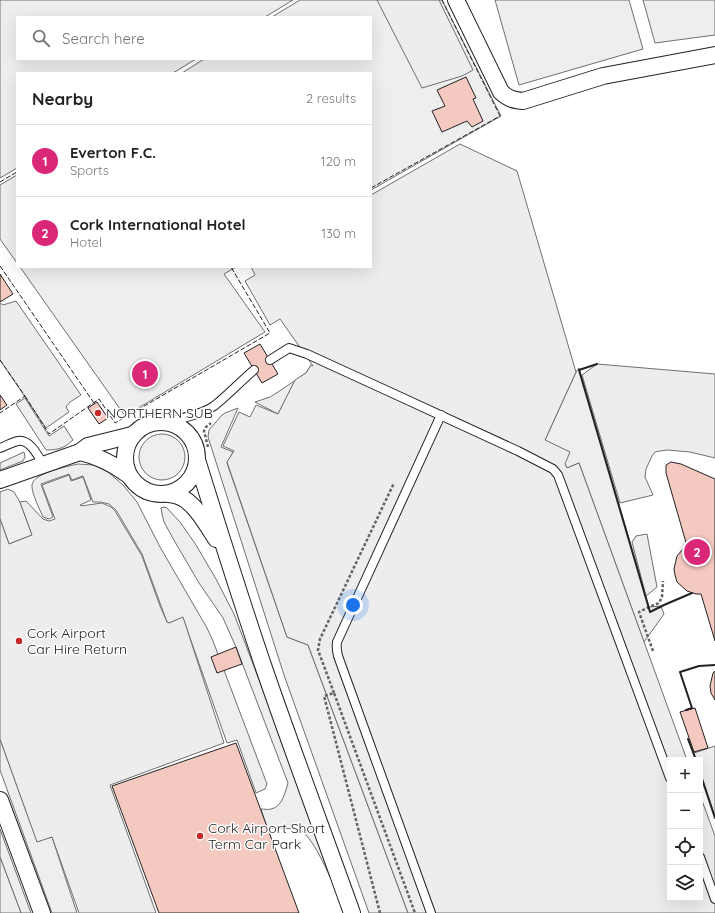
<!DOCTYPE html>
<meta charset="utf-8">
<style>
:root{--surface:#fff;--page:#f2f2f2;--text:#222;--muted:#767676;--line:#e0e0e0;--accent:#db2777}
body{margin:0;font-family:Quicksand,sans-serif;background:var(--page);color:var(--text)}
.controls{position:absolute;right:12px;bottom:12px;display:grid;overflow:hidden;border-radius:0px;box-shadow:0 4px 16px #0002}
.controls button{width:36px;height:36px;display:grid;place-items:center;padding:0;border:0;border-bottom:1px solid var(--line);background:var(--surface);color:var(--text);font:20px sans-serif}
.you{position:absolute;left:353px;top:605px;width:14px;height:14px;margin:-10px;border:3px solid #fff;border-radius:50%;background:#1a73e8;box-shadow:0 0 0 6px #1a73e833}
.badge{display:grid;place-items:center;width:26px;height:26px;border-radius:50%;background:var(--accent);color:#fff;font-size:13px;font-weight:700}
.pin{position:absolute;translate:-50% -50%;border:2px solid #fff;box-shadow:0 1px 4px #0006}
.list{margin:0;padding:0;list-style:none}
h2{display:flex;justify-content:space-between;align-items:center;height:52px;margin:0;padding:0 16px;font-size:17px}
h2 small{font-size:13px;font-weight:400;color:var(--muted)}
.list li{display:grid;grid-template-columns:26px 1fr auto;gap:12px;align-items:center;box-sizing:border-box;height:72px;padding:0 16px;border-top:1px solid var(--line)}
.list b{display:block;font-size:15px;white-space:nowrap}
.list p{margin:0;font-size:13px;white-space:nowrap;color:var(--muted)}
.list em{font-size:13px;font-style:normal;color:var(--muted)}
.icon{flex:none;width:22px;height:22px;fill:none;stroke:currentColor;stroke-width:2;stroke-linecap:round;stroke-linejoin:round}
.map{position:relative;flex:none;width:715px;height:913px;overflow:hidden}
.search{position:absolute;background:var(--surface);box-shadow:0 4px 16px #0002;left:16px;top:16px;width:356px;height:44px;display:flex;align-items:center;gap:10px;box-sizing:border-box;padding:0 14px;border-radius:0px;color:var(--muted);font-size:15px}
.panel{position:absolute;background:var(--surface);box-shadow:0 4px 16px #0002;left:16px;top:72px;width:356px;height:196px;border-radius:0px}
.map>svg:first-child{display:block}
.green{fill:#eee;stroke:#6f6f6f}
.parking{fill:#ededed;stroke:#6f6f6f}
.building{fill:#f3c9c0;stroke:#222}
.lines{fill:none;stroke-linecap:round;stroke-linejoin:round}
.lane-casing{stroke:#222;stroke-width:10}
.street-casing{stroke:#222;stroke-width:18}
.path{stroke:#646464;stroke-width:2.5;stroke-dasharray:3 2;stroke-linecap:butt}
.lane{stroke:#fff;stroke-width:8}
.street{stroke:#fff;stroke-width:16}
.fence{stroke:#222;stroke-width:1;stroke-dasharray:5 2;stroke-linecap:butt}
.wall{stroke:#222;stroke-width:2}
.poi-dot{fill:#c62828;stroke:#fff;stroke-width:1.5}
.labels{text-anchor:middle;stroke-width:3;stroke-linejoin:round;paint-order:stroke}
.poi-label{font-size:14px;fill:#222;stroke:#fff;text-anchor:start}
</style>
<div class="map">
<svg width="715" height="913" viewBox="0 0 715 913">
<rect width="100%" height="100%" fill="#fff"/>
<g class="green">
<polygon points="0,0 293,0 265,17 17,17 17,59 196,59 173,73 17,73 17,168 0,178"/>
<polygon points="300,0 442,0 501,116 371,190 371,73 182,73 204,59 371,59 371,17 272,17"/>
<polygon points="495,0 629,0 643,49 519,85"/>
<polygon points="643,0 715,0 715,35 655,43"/>
<polygon points="17,175 17,263 0,239 0,185"/>
<polygon points="20,267 236,267 224,274 265,332 125,416"/>
<polygon points="311,365 306,384 295,381 278,414 255,402 270,397 278,392 306,373"/>
<polygon points="579,368 649,607 661,606 664,614 644,642 579,463 567,468 565,464 545,440 576,372"/>
<path d="M 25,398 L 49,436 L 64,426 L 73,440 C 64,448 59,450 46,450 L 16,404 Z"/>
<polygon points="238,408 221,447 233,452 227,463 287,637 308,645 408,913 369,913 284,675 208,437 209,430 222,415 225,413"/>
<circle cx="162" cy="457" r="23"/>
<polygon points="24,452 25,457 23,461 0,470 0,463"/>
<path d="M 78,464 L 94,465 L 108,472 L 123,485 L 137,502 L 160,547 L 207,628 L 213,641 L 267,784 L 265,789 L 256,793 L 237,740 L 227,743 L 183,618 L 169,623 L 167,622 L 142,554 L 116,510 L 109,504 L 100,502 L 93,502 L 83,476 L 72,480 L 69,474 L 41,484 L 53,517 L 49,519 L 43,517 C 40,510 31,492 32,485 C 33,473 69,466 78,464 Z"/>
<polygon points="8,489 14,492 20,502 32,535 9,544 0,519 0,492"/>
<path d="M 164,507 L 167,508 L 180,522 L 196,545 L 216,579 L 234,614 L 269,706 L 330,877 C 325,866 310,833 299,830 C 289,828 278,828 267,828 L 261,809 C 264,809 268,810 271,809 C 282,807 285,793 288,783 L 236,647 L 223,618 L 199,583 L 175,542 L 164,522 L 162,514 L 161,508 Z"/>
<polygon points="0,739 37,841 52,837 77,913 52,913 0,770"/>
<polygon points="0,829 31,913 21,913 0,857"/>
</g>
<g class="parking">
<polygon points="377,0 439,0 473,70 462,76 422,88"/>
<polygon points="460,144 517,171 576,372 545,440 570,452 565,464 567,468 579,463 687,760 670,760 670,898 700,898 700,795 715,836 715,913 408,913 308,645 287,637 227,462 234,451 223,446 239,412 250,417 256,405 278,414 295,380 306,373 311,365 313,366 280,319 270,325 245,281 255,275 251,267 371,267 371,195"/>
<polygon points="16,301 81,395 70,402 66,407 69,412 46,428 0,360 0,303 3,305"/>
<polygon points="597,364 715,374 715,458 690,452 667,450 660,451 655,452 652,456 646,469 645,477 653,495 620,503 582,375"/>
<polygon points="69,475 71,481 83,477 91,500 80,505 81,506 102,503 111,507 115,511 142,556 160,606 167,622 169,623 183,617 224,743 110,785 156,913 79,913 52,837 37,842 0,739 0,519 9,544 32,535 20,502 26,501 43,519 49,521 55,519 42,485"/>
<polygon points="647,534 657,587 646,596 632,542 636,536"/>
<polygon points="715,746 715,817 700,771 700,760 696,760 694,753"/>
<polygon points="0,857 21,913 0,913"/>
</g>
<g class="building">
<polygon points="466,77 476,98 473,99 483,121 472,127 467,121 442,132 432,111 445,106 437,90"/>
<polygon points="0,274 13,294 0,302"/>
<polygon points="260,344 278,374 262,383 244,353"/>
<polygon points="0,395 7,405 0,410"/>
<polygon points="97,402 108,418 99,424 88,408"/>
<polygon points="671,462 681,464 715,479 715,641 701,594 696,594 687,591 677,582 675,575 674,569 677,556 683,549 687,546 666,473 666,465"/>
<polygon points="236,647 242,664 217,673 211,657"/>
<polygon points="715,671 715,700 711,693 710,686 713,673"/>
<polygon points="695,708 708,748 694,752 680,712"/>
<polygon points="236,743 299,913 159,913 112,786"/>
</g>
<g class="lines">
<g class="lane-casing">
<g id="lane">
<polyline points="270,360 289,348 307,354 403,398 518,451 553,469 558,475 670,778"/>
<path d="M 166,422 C 182,418 200,415 214,406 C 227,396 241,381 254,370"/>
<path d="M 0,448 C 6,446 12,442 18,441 C 30,439 38,456 43,464"/>
<polyline points="700,857 715,899"/>
<path d="M 431,913 L 338,656 C 337,651 336,647 337,642 L 441,415"/>
</g>
</g>
<g class="street-casing">
<g id="street">
<path d="M 456,0 L 501,92 C 509,99 513,100 523,101 L 603,76 L 715,55"/>
<circle cx="161" cy="458" r="36"/>
<path d="M 80,452 C 97,456 112,463 127,474"/>
<path d="M 197,460 C 219,530 241,601 265,671 C 293,752 323,832 352,913"/>
<polyline points="0,480 80,452 88,446 132,435"/>
<path d="M 168,494 C 171,494 175,495 178,496 C 194,501 207,525 216,539"/>
<polyline points="0,800 42,913"/>
</g>
</g>
<g class="path">
<polyline points="208,447 204,431 206,427 211,423"/>
<polyline points="653,651 639,612 649,607 659,603 662,597 663,581"/>
<polyline points="334,693 318,650 320,639 394,483"/>
<polyline points="380,913 324,696 334,693 415,913"/>
</g>
<use href="#lane" class="lane"/>
<use href="#street" class="street"/>
<g class="fence">
<polyline points="0,182 17,172"/>
<polyline points="371,188 500,116 442,0"/>
<polyline points="0,266 94,403"/>
<polyline points="0,360 25,396 0,413"/>
<polyline points="25,396 49,434 99,399 115,423 270,333 231,267"/>
</g>
<g class="wall">
<polyline points="597,364 579,370 650,612 664,605 692,593"/>
<polyline points="686,710 692,708 680,672 699,666 715,665"/>
<polyline points="688,739 696,760"/>
<polyline points="700,773 715,818"/>
</g>
</g>
<g class="poi-dot">
<circle cx="98" cy="413" r="4"/>
<circle cx="19" cy="641" r="4"/>
<circle cx="200" cy="836" r="4"/>
</g>
<g class="labels">
<g class="poi-label">
<text x="106" y="418">NORTHERN SUB</text>
<text x="27" y="638">Cork Airport<tspan x="27" dy="16">Car Hire Return</tspan></text>
<text x="208" y="833">Cork Airport Short<tspan x="208" dy="16">Term Car Park</tspan></text>
</g>
</g>
</svg>
<div class="controls">
<button>+</button>
<button>−</button>
<button><svg class="icon" aria-label="locate" viewBox="0 0 24 24"><circle cx="12" cy="12" r="6"/><path d="M12 2v4M12 18v4M2 12h4M18 12h4"/></svg></button>
<button><svg class="icon" aria-label="layers" viewBox="0 0 24 24"><path d="M12 4l9 5-9 5-9-5zM3 14l9 5 9-5"/></svg></button>
</div>
<div class="you"></div>
<div class="pin badge" style="left:145px;top:374px">1</div>
<div class="pin badge" style="left:697px;top:552px">2</div>
<div class="search"><svg class="icon" aria-label="search" viewBox="0 0 24 24"><circle cx="10" cy="10" r="6"/><path d="M15 15l6 6"/></svg>Search here</div>
<section class="panel">
<h2>Nearby<small>2 results</small></h2>
<ul class="list">
<li><span class="badge">1</span><div><b>Everton F.C.</b><p>Sports</p></div><em>120 m</em></li>
<li><span class="badge">2</span><div><b>Cork International Hotel</b><p>Hotel</p></div><em>130 m</em></li>
</ul>
</section>
</div>
